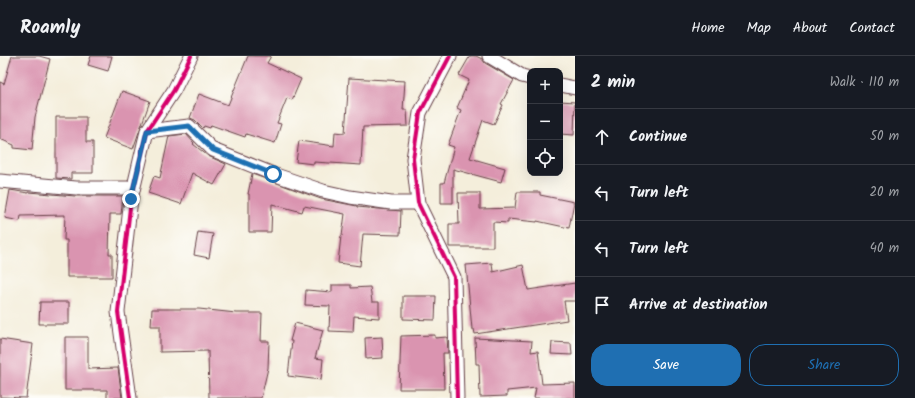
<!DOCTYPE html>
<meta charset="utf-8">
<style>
:root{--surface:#171b24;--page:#242831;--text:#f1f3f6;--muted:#9ea1a6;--line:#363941;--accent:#1f6fb2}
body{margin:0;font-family:Kalam,sans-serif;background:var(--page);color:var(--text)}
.controls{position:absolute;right:12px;top:12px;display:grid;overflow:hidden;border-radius:8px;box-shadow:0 4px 16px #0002}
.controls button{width:36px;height:36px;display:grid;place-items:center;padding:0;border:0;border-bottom:1px solid var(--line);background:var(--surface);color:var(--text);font:20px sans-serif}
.stop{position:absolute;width:12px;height:12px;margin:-9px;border:3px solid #1f6fb2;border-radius:50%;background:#fff}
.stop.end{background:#1f6fb2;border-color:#fff;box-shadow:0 1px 4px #0008}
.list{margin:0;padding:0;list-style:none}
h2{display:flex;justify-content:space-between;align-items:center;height:52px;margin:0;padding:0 16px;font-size:17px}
h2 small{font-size:13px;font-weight:400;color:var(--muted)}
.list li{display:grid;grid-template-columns:26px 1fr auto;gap:12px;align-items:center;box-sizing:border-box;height:56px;padding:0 16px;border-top:1px solid var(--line)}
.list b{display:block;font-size:15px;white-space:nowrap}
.list em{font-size:13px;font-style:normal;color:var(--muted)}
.actions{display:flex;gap:8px;padding:12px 16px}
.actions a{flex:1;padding:9px 0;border:1px solid var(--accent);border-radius:16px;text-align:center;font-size:14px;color:var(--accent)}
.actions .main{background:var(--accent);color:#fff}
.icon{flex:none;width:22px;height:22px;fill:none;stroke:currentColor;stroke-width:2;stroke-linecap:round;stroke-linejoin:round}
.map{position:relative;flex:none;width:575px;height:342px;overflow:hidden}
header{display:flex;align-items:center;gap:24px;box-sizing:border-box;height:56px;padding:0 20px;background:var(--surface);border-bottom:1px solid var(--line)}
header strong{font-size:19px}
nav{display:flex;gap:22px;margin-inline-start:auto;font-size:14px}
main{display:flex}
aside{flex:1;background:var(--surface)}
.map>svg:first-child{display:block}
.building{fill:#da94b0}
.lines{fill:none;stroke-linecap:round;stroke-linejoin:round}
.street-casing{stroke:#643e45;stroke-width:15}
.street{stroke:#fff;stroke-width:13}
.cycleway-casing{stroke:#fdfcf7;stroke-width:6}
.cycleway{stroke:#d6006c;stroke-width:4}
.route{stroke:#1f6fb2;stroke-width:5}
</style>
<header>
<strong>Roamly</strong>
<nav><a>Home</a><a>Map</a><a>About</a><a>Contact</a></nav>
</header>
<main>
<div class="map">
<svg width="575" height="342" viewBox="0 0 575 342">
<rect width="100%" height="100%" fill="#fdfcf7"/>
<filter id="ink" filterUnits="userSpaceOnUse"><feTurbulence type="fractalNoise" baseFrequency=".025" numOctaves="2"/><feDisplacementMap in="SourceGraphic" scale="8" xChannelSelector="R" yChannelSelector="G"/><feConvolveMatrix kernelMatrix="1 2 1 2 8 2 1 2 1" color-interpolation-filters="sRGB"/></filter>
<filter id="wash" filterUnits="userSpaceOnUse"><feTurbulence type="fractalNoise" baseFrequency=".012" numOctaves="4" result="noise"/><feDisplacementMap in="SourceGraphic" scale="16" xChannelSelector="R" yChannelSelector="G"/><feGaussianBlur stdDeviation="0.9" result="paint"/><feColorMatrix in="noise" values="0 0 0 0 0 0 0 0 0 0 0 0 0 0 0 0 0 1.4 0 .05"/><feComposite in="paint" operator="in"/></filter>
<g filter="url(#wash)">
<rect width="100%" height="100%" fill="#f4eedb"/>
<g id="blocks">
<g class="building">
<polygon points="12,0 39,0 50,3 35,61 32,94 14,92 14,89 0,83 0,26 4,28"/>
<polygon points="91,0 112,0 108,15 88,9"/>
<polygon points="248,0 271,0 267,7 301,23 292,44 287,42 277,67 281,68 275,87 246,78 245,81 211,69 210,72 204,70 203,72 195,64 190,62 199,38 228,49"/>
<polygon points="470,0 476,0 482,3 485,7 514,24 501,48 503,49 494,68 483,64 470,102 505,112 501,126 453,113 453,147 441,147 441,127 444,127 454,91 448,89 461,54 457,52 469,24 459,19"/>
<polygon points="349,22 405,25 403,54 407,54 408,70 363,71 361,109 314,106 314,108 296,106 299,85 334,90 335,76 345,77"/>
<polygon points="122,35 150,45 133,93 104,82"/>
<polygon points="560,45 575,46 574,79 560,78"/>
<polygon points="56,61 86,61 86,86 93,86 93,117 71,117 71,123 56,122"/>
<polygon points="186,78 194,87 193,88 208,100 226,108 214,129 192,117 181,148 148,137 154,120 160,122 169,80"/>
<polygon points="252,118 321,143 357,150 357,151 401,155 400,179 363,178 360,210 338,207 341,180 342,180 345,158 304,150 302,156 272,148 271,176 249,176 249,138 248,138"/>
<polygon points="10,134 28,137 28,136 75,140 123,140 121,158 110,158 109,198 112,198 112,221 67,221 67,184 64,184 65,159 21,160 20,165 5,162"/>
<polygon points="517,136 540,136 540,139 574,146 569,172 537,165 537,166 508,163 508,167 493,166 493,191 449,191 449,168 459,168 458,137 480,137 480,153 515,152"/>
<polygon points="198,176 213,178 209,202 194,199"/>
<polygon points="492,207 493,216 523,209 528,234 575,227 575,245 564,245 567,264 475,278 474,273 472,273 466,209"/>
<polygon points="332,229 351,229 351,232 370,231 372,246 379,246 379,262 354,260 353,276 329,275 330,250 305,249 306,234 332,236"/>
<polygon points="403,240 436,240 435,264 403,263"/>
<polygon points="40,246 69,246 69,268 39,268"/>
<polygon points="152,253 199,253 236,257 262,257 261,285 269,285 268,312 261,342 209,342 208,295 160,296 160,270 151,270"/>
<polygon points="295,267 323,274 315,302 323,303 321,324 288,320 292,285 290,285"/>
<polygon points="435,279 435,282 447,281 448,297 443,297 444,333 399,333 401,280"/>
<polygon points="65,281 88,281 88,313 118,312 122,342 107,342 107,334 65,334"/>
<polygon points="382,281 383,302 366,303 365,282"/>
<polygon points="475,282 532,285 531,296 538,295 542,328 575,327 575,342 534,342 536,332 507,335 507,340 480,341 479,308 476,308"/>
<polygon points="0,283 33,288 26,342 0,341"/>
<polygon points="552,286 571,287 572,299 551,298"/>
</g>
</g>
</g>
<g filter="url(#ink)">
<use href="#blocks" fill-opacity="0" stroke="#643e45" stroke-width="1"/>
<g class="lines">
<g class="street-casing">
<g id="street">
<polyline points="450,0 420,57 413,103 418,147 454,221 457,342"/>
<polyline points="489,0 522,20 530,22"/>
<polyline points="560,29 575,32"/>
<polyline points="147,75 189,70 213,94 273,118 323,135 350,141 391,147 418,147"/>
<polyline points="0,125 76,132 131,132 131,143"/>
<polyline points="130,342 118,256 131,143 147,75 174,34 191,0"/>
</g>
</g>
<use href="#street" class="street"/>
<g class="cycleway-casing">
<g id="cycleway">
<polyline points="450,0 420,57 413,103 418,147 454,221 457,342"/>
<polyline points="130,342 118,256 131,143 147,75 174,34 191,0"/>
</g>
</g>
<use href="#cycleway" class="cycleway"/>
</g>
</g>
<g class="lines" filter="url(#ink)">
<polyline class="route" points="131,143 147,75 189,70 213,94 273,118"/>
</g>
</svg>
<div class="controls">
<button>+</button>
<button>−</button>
<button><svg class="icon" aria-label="locate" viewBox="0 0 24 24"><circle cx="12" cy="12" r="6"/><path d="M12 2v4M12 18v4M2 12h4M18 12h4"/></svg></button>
</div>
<div class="stop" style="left:273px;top:118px"></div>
<div class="stop end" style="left:131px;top:143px"></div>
</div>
<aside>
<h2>2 min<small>Walk · 110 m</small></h2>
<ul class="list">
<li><svg class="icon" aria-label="ahead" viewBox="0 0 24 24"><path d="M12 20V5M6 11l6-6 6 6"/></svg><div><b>Continue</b></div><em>50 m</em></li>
<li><svg class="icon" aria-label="left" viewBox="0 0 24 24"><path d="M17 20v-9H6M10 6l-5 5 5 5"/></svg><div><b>Turn left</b></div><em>20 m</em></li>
<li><svg class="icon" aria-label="left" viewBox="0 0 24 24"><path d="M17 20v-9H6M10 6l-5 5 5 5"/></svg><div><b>Turn left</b></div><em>40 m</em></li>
<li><svg class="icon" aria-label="arrive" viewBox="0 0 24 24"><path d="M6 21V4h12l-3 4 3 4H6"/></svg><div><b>Arrive at destination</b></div></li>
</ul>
<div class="actions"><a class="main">Save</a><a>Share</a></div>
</aside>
</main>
